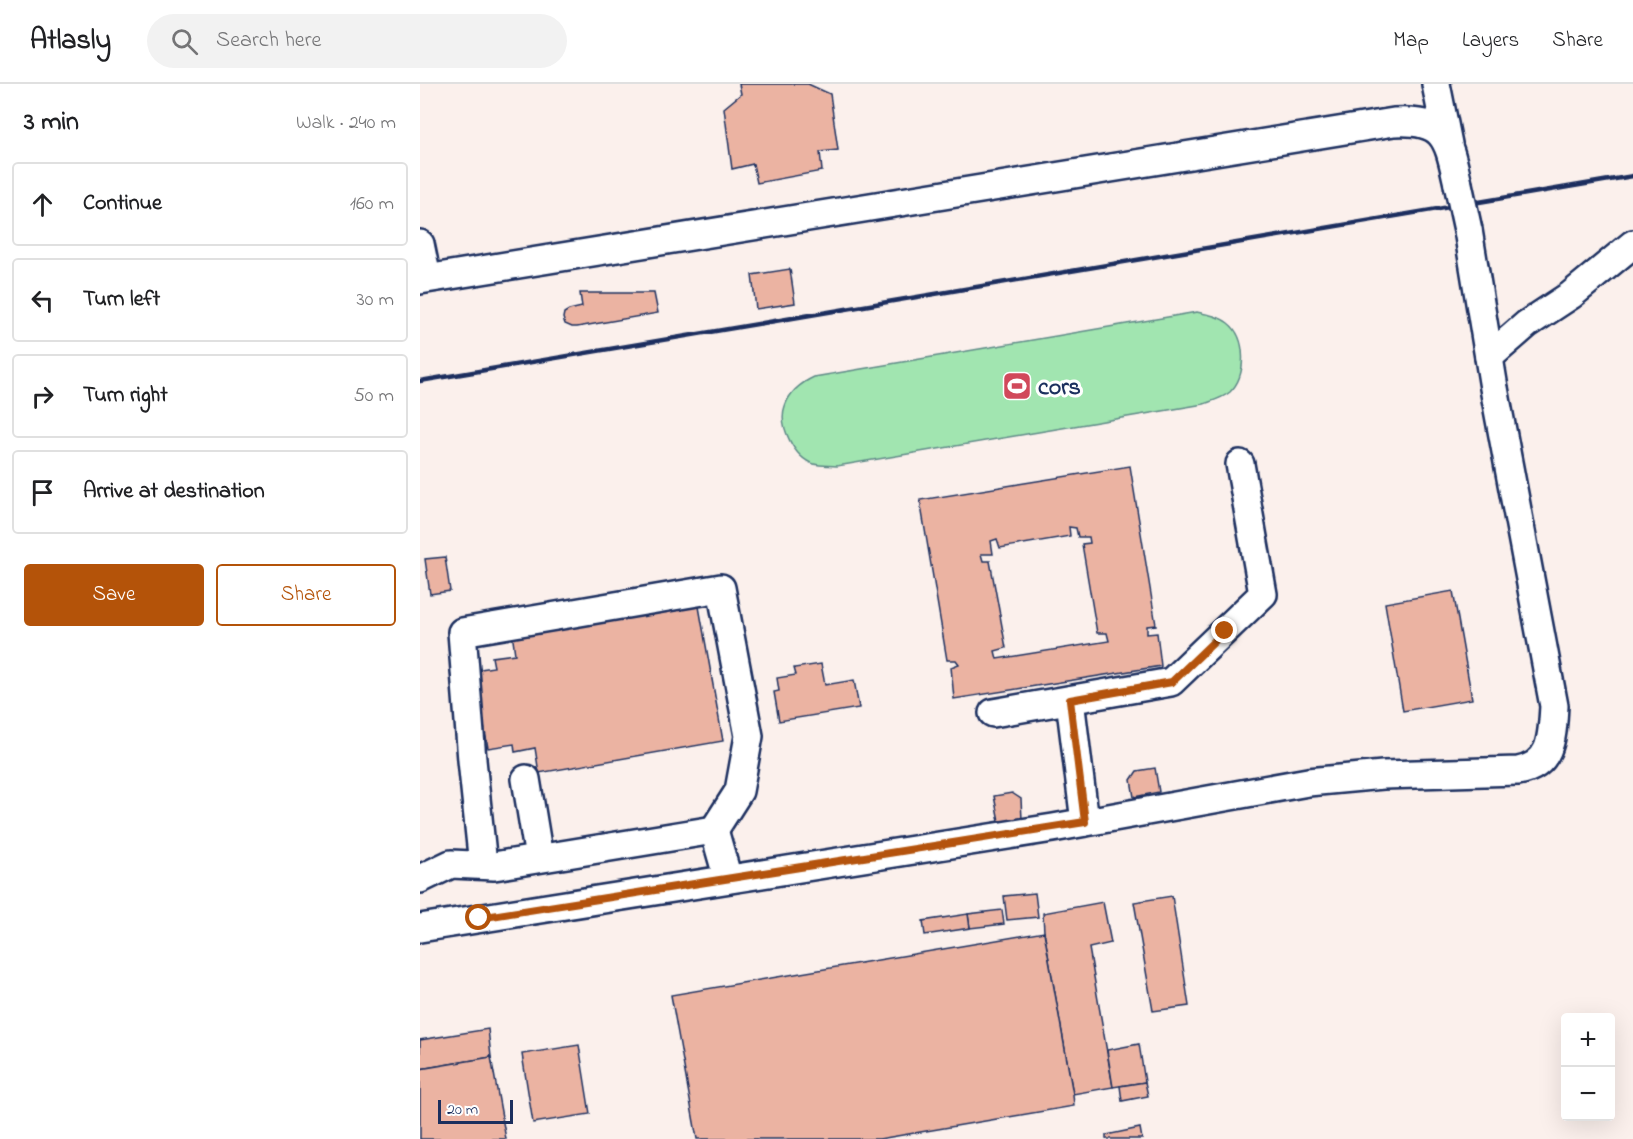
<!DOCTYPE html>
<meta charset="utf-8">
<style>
:root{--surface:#fff;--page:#f2f2f2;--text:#202124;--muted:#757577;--line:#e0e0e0;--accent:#b45309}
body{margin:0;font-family:"Indie Flower",sans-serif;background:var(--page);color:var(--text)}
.controls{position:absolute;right:18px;bottom:18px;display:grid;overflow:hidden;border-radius:6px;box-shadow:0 6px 24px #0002}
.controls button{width:54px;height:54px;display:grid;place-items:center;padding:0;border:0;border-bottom:2px solid var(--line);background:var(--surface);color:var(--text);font:30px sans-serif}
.scale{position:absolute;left:18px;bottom:15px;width:75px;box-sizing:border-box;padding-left:6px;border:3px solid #1b2f5e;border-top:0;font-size:16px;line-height:21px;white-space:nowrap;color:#1b2f5e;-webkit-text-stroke:4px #fff;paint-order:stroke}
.stop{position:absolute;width:18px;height:18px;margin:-14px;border:4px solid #b45309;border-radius:50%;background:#fff}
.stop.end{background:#b45309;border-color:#fff;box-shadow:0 2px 6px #0008}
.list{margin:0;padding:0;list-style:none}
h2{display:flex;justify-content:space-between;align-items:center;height:78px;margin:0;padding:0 24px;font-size:26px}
h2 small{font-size:20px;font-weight:400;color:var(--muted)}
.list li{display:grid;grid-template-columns:39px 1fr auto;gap:18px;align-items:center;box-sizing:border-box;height:84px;margin:0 12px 12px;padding:0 12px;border:2px solid var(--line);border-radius:6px}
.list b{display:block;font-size:22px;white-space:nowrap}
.list em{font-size:20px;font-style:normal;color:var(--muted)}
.actions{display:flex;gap:12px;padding:18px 24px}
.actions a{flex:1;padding:14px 0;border:2px solid var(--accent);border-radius:6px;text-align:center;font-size:21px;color:var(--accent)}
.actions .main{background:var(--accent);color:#fff}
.icon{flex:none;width:33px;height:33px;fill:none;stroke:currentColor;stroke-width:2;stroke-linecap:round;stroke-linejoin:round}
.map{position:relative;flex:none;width:1213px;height:1055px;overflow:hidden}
header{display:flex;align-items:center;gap:36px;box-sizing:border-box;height:84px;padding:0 30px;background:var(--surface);border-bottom:2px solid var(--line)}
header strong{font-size:28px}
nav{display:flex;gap:33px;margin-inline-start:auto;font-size:21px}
.search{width:420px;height:54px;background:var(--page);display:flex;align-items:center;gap:15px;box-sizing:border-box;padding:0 21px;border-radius:33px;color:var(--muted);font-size:22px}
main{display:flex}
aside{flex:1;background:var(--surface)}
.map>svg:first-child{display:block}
.green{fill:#a1e5b0;stroke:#5e8a87;stroke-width:1.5}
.building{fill:#ebb3a2;stroke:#1b2f5e;stroke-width:1.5;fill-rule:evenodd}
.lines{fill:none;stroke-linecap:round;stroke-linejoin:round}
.minor-casing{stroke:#1b2f5e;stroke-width:32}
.minor{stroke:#fff;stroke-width:27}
.rail{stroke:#1b2f5e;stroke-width:4.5}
.minor-bridge-casing{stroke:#1b2f5e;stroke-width:32;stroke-linecap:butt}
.minor-bridge{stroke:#fff;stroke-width:27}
.route{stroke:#b45309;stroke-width:8}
.labels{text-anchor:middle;stroke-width:6;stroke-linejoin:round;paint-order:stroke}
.poi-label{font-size:24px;font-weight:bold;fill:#1b2f5e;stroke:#fff;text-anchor:start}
</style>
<header>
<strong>Atlasly</strong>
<div class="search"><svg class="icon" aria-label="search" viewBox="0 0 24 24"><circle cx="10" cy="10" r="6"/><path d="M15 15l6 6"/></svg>Search here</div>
<nav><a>Map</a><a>Layers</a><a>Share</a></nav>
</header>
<main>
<aside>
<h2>3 min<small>Walk · 240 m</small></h2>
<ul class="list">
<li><svg class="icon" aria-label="ahead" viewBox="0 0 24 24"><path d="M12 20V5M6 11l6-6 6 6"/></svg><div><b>Continue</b></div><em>160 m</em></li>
<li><svg class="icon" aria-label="left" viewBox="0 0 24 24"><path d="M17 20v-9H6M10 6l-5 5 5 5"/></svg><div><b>Turn left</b></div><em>30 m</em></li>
<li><svg class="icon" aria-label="right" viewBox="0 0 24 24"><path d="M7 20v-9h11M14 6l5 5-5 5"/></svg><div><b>Turn right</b></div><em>50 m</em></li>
<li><svg class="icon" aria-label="arrive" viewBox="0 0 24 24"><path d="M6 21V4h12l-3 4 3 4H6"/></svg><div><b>Arrive at destination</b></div></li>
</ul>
<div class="actions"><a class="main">Save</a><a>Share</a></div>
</aside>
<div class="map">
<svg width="1213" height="1055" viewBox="0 0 1213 1055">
<rect width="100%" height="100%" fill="#fbf0ec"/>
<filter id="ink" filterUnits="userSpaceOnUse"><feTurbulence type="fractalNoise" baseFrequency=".0167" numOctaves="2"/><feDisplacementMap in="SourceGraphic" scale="12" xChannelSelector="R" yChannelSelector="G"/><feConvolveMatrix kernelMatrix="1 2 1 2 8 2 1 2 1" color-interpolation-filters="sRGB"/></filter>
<g filter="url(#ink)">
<path class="green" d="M 777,228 C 787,230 799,232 808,239 C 827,254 827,291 810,308 C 803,314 792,317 784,320 L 417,382 C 410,381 401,382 394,380 C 374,374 358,341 365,322 C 370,307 381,299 394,293 Z"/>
<g class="building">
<polygon points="319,0 388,0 410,10 418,66 400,68 402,87 337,99 333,80 312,85 304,24 321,10"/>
<polygon points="370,185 375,219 336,225 332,191"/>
<polygon points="160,209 234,209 238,229 157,243 152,243 145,240 143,234 144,229 149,226 162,223"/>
<path d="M 710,382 L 736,541 L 727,542 L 727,550 L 737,549 L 741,582 L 534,615 L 531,583 L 539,580 L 536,576 L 527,576 L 500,416 ZM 649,443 L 656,444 L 658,453 L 669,453 L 670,459 L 662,460 L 677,549 L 687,549 L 689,557 L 577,575 L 575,567 L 586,564 L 570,477 L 563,477 L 561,470 L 573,470 L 571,457 L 577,455 L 580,464 L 650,452 Z"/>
<polygon points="25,473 30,507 10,510 5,475"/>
<polygon points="1033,507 1052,615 983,627 965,519"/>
<polygon points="278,517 303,657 119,689 115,664 95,668 94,660 68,664 54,586 74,583 72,573 95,570 92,549"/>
<polygon points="401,580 405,601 434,596 439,624 359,637 354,608 359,607 357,594 376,591 374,584"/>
<polygon points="735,684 739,708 714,713 711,696 717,687"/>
<polygon points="592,709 601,715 602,736 579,737 574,712"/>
<polygon points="615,809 618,833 587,836 584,812"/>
<polygon points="752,812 769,922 733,927 714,818"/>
<polygon points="683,818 691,859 669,864 693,1003 653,1010 624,848 623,829"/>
<polygon points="582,826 584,840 550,844 548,830"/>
<polygon points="548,830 550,844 505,851 503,837"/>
<polygon points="624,848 653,1010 654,1022 459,1055 277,1055 251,911"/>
<polygon points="68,945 71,973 0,985 0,956"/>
<polygon points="719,960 725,998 693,1003 687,966"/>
<polygon points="159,961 170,1030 113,1039 102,970"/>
<polygon points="71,973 86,1055 0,1055 0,985"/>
<polygon points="725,998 728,1012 702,1017 700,1002"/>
<polygon points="720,1044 722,1055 686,1055 686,1051"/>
</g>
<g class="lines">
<g class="minor-casing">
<g id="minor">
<polyline points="1016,0 1028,60"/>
<polyline points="0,160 7,194"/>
<path d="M 0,196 L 974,38 C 1026,35 1028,56 1038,100"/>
<polyline points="1069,273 1107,240 1151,211 1213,160"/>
<polyline points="650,616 665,738"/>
<polyline points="573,629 751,598 843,510 820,380"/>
<polyline points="106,695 119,774"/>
<polyline points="63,781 52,676 42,548 301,504 329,652 319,707 294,746"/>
<polyline points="0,795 31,780 74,782 294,746 308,795"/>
<path d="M 0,844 L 633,744 L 888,698 L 963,691 L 1098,687 C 1133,681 1132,651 1134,622 L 1074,304 L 1048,146"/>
</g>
</g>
<use href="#minor" class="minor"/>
<polyline class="rail" points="0,297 1213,92"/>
<g class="minor-bridge-casing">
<polyline id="minor-bridge" points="1038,100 1048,146"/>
</g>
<use href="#minor-bridge" class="minor-bridge"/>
</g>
</g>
<g class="lines" filter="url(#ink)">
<polyline class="route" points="59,834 665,738 650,616 752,598 805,547"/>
</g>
<defs>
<g id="stadium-square" transform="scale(1.5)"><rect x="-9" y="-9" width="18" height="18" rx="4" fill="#d1495b" stroke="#fff"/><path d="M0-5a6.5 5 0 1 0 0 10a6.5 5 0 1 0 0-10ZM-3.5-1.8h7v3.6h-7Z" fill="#fff"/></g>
</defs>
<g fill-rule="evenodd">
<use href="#stadium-square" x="597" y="302"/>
</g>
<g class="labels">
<g class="poi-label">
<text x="618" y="310">cors</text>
</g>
</g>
</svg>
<div class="controls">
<button>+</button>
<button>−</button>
</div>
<div class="scale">20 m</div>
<div class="stop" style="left:59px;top:834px"></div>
<div class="stop end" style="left:805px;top:547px"></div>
</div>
</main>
